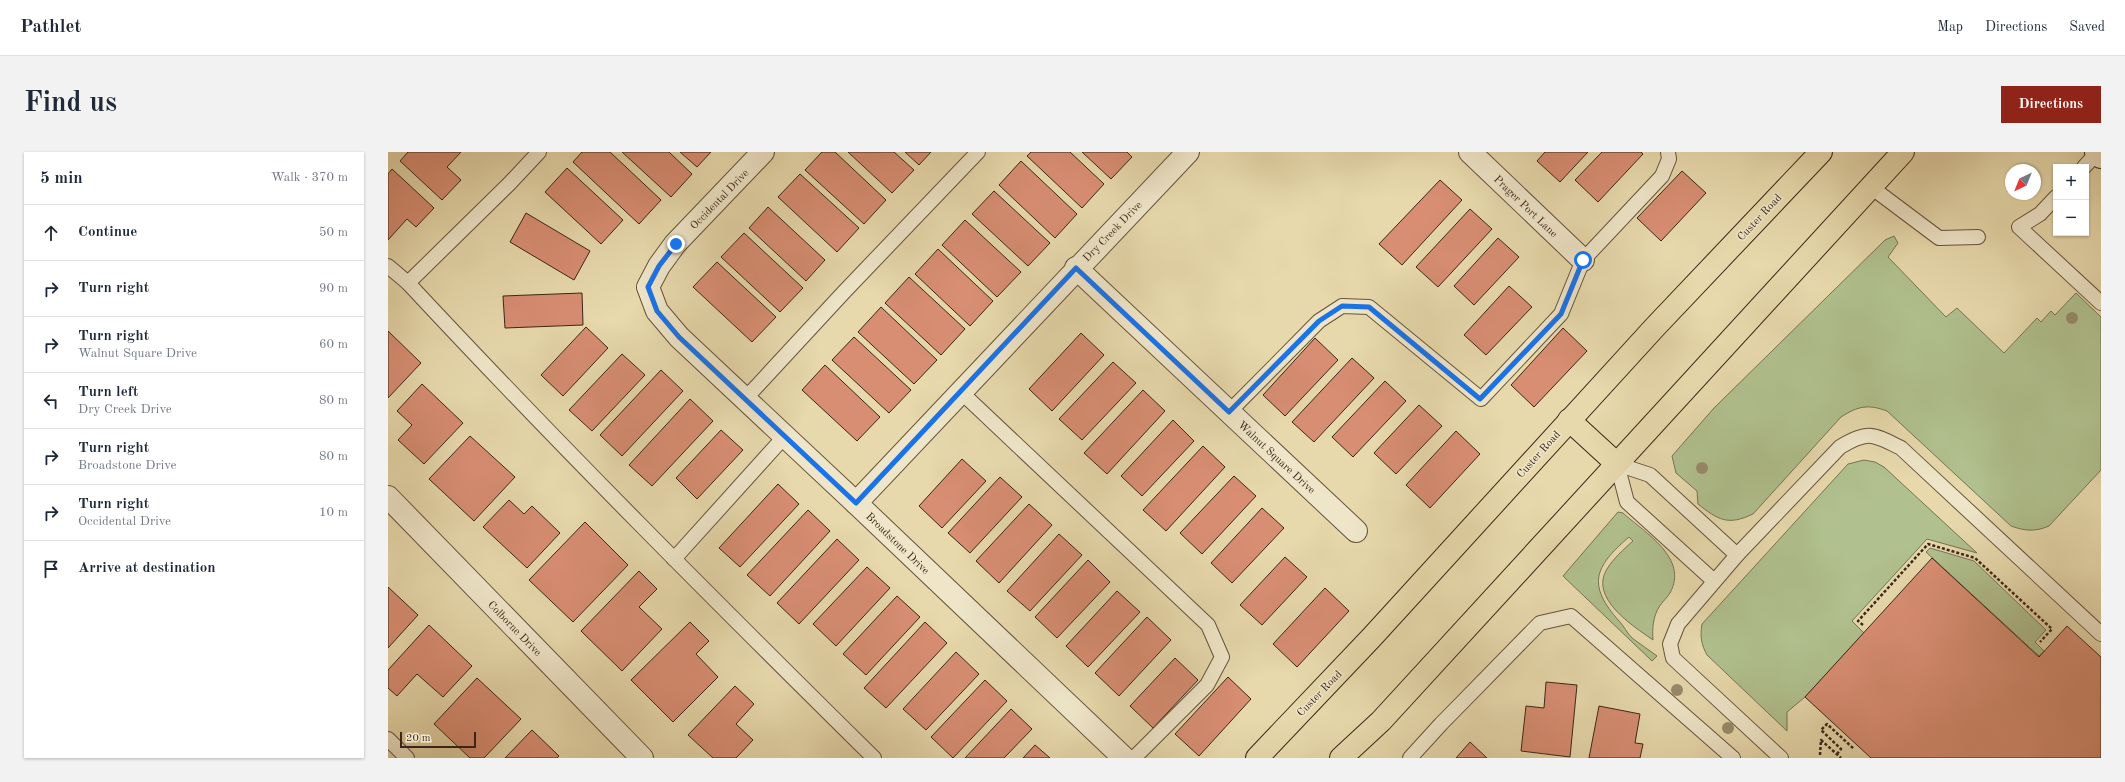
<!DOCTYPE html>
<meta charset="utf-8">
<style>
:root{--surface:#fff;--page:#f2f2f3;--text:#1f2937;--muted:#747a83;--line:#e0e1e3;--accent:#8f2418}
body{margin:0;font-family:"Old Standard TT",serif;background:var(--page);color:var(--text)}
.controls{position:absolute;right:12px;top:12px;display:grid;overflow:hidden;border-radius:0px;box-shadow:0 1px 3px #0004}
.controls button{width:36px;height:36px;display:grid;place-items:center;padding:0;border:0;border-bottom:1px solid var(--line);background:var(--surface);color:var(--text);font:20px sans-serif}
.compass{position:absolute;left:1617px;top:12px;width:36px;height:36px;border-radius:50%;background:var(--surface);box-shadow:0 1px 3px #0004;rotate:223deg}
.scale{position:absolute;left:12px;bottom:10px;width:76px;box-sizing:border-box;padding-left:4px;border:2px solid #3b2618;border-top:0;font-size:11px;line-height:14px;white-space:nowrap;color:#3b2618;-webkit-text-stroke:3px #efe6c9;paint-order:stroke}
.stop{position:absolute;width:12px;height:12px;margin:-9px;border:3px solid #1a73e8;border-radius:50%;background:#fff}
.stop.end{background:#1a73e8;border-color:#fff;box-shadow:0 1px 4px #0008}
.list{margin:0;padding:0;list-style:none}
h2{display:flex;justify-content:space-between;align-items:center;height:52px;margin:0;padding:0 16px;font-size:17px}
h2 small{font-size:13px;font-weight:400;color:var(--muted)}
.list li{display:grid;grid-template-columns:26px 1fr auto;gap:12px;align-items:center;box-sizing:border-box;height:56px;padding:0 16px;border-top:1px solid var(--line)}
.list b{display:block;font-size:15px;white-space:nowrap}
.list p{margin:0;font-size:13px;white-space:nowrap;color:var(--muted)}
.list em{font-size:13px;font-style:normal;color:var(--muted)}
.icon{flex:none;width:22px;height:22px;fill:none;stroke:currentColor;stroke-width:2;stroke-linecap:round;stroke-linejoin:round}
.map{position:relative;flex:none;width:1713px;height:606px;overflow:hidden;border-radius:0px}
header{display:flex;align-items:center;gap:24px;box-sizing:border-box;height:56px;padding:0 20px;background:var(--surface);border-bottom:1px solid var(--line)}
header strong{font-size:19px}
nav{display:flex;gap:22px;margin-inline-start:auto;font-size:14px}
.intro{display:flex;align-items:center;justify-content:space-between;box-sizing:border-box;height:96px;padding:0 24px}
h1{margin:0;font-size:28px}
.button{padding:10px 18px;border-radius:0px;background:var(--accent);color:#fff;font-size:14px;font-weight:700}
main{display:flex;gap:24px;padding:0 24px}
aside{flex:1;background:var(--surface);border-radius:0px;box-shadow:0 1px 3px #0004}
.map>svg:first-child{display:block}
.green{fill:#b0c08e;stroke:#767353}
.building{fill:#d88e73;stroke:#3b2618}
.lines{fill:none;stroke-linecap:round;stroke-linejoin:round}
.lane-casing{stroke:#66533d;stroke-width:16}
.street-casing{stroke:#66533d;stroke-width:24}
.secondary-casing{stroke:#3b2618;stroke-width:24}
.primary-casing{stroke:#3b2618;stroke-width:24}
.path{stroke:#3b2618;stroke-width:2.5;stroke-dasharray:3 2;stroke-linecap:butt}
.lane{stroke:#efe6c9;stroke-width:14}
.street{stroke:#efe6c9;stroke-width:22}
.secondary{stroke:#efe6c9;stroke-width:22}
.primary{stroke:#e7d9ac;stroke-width:22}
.tree{fill:#988b6b}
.route{stroke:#1a73e8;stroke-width:5}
.labels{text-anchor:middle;stroke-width:3;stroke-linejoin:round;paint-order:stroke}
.street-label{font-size:11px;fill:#3b2618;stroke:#efe6c9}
</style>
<header>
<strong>Pathlet</strong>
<nav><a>Map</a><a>Directions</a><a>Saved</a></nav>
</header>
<div class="intro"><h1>Find us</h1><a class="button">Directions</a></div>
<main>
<aside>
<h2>5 min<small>Walk · 370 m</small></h2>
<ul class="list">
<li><svg class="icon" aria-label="ahead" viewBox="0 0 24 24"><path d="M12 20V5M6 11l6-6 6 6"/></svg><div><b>Continue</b></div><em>50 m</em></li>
<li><svg class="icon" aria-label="right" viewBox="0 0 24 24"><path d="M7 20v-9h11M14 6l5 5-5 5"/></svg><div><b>Turn right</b></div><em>90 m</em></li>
<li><svg class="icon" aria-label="right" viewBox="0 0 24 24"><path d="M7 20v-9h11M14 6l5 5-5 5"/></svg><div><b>Turn right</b><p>Walnut Square Drive</p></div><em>60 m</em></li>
<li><svg class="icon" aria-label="left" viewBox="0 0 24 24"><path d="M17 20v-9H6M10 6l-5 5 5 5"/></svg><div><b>Turn left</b><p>Dry Creek Drive</p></div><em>80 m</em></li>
<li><svg class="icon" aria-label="right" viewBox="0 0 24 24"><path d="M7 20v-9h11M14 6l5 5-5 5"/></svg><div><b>Turn right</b><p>Broadstone Drive</p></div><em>80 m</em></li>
<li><svg class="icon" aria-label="right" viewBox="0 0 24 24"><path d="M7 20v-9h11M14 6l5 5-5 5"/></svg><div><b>Turn right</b><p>Occidental Drive</p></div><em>10 m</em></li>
<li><svg class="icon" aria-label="arrive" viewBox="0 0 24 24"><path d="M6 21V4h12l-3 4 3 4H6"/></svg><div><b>Arrive at destination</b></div></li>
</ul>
</aside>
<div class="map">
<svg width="1713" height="606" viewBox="0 0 1713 606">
<rect width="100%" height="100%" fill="#e7d9ac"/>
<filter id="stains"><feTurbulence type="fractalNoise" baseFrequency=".005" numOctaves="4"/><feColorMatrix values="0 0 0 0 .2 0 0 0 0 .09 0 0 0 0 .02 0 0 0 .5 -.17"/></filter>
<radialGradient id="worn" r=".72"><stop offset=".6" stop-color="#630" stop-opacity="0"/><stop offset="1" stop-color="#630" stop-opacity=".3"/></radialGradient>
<g class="green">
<path d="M 1506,84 L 1510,91 L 1500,105 L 1558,165 L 1569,156 L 1616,201 L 1649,166 L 1653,170 L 1663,159 L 1667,163 L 1688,141 L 1713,165 L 1713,318 L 1661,374 C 1647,380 1637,379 1623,374 L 1499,259 C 1480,252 1470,254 1453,265 L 1365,362 C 1340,374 1330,368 1310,352 L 1309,339 L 1288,321 L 1284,304 L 1326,256 L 1497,88 Z"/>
<path d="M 1476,308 L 1487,310 L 1496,315 L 1589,401 L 1539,387 L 1464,469 L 1476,481 L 1417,545 L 1399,560 L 1399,579 L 1319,503 C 1313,492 1312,484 1314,472 L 1460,312 Z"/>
<path d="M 1230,360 L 1235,361 C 1257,381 1301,406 1282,441 C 1279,446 1274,450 1271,455 C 1265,465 1264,477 1265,488 C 1245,474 1201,446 1219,417 C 1225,407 1236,397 1245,389 L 1241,385 C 1206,415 1199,433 1231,469 C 1236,474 1239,481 1244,486 C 1252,492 1261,498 1269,504 L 1264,509 L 1175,424 Z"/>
<polygon points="1542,396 1586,409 1658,478 1647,490 1656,499 1651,504 1538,400"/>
</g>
<g class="building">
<polygon points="20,0 73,0 59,15 73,28 54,48 12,9"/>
<polygon points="194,0 222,0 273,48 251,72 185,10"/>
<polygon points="234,0 281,0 304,22 283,45"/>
<polygon points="292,0 323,0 309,15"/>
<polygon points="434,0 447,0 498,48 476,72 417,18"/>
<polygon points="460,0 506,0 526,18 504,41"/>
<polygon points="517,0 543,0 531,13"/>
<polygon points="643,0 682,0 716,32 694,56 639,4"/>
<polygon points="694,0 739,0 744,5 723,27"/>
<polygon points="1157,0 1200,0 1172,30 1149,9"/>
<polygon points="1214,0 1253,0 1255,2 1210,50 1187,28"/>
<polygon points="633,9 689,62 667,86 611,33"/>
<polygon points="179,16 235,68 213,92 157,40"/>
<polygon points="4,17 46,56 28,75 19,67 0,88 0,22"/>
<polygon points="1294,19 1318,41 1273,89 1249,66"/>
<polygon points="412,22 471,76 449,100 390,45"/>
<polygon points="1052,28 1074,48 1014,113 991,92"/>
<polygon points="606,39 662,91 640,114 584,62"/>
<polygon points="380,55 437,108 418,129 361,76"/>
<polygon points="1082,57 1104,77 1050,135 1028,115"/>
<polygon points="138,61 202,99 186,128 122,90"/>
<polygon points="577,68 633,120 609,145 554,93"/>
<polygon points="356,81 415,136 392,160 333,105"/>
<polygon points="1110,86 1131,105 1086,153 1066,134"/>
<polygon points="550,97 605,149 582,174 527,122"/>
<polygon points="329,110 388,165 364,190 305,135"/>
<polygon points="521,125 577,177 553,203 497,151"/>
<polygon points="1121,134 1144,155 1098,203 1076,183"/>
<polygon points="194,141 195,173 117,176 115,144"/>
<polygon points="493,155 549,208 526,232 470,180"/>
<polygon points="198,175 220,196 175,244 153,223"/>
<polygon points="1175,176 1199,199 1146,255 1123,233"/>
<polygon points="0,179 33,211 0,246"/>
<polygon points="693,181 716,203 664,259 641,237"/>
<polygon points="466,185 523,238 501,261 444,208"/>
<polygon points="927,186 950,208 897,264 875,243"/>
<polygon points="234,202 257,223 204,279 181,258"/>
<polygon points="964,206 986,226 926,290 904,270"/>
<polygon points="725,210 748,231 694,288 671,267"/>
<polygon points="437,213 492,265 469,289 414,238"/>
<polygon points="273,218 295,239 234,304 212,283"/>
<polygon points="997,229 1018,249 965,305 944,285"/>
<polygon points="34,232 75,271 36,312 10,288 24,273 9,259"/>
<polygon points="755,238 777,259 719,322 696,301"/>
<polygon points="302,247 325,269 264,334 241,313"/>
<polygon points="1031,253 1054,274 1008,322 986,301"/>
<polygon points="785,268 806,289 754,344 733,324"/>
<polygon points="333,278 355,298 309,347 288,326"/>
<polygon points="1068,279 1092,302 1042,356 1018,333"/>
<polygon points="82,284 127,325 86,369 41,327"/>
<polygon points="815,294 837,315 778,379 755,358"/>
<polygon points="574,307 598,329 554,376 531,354"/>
<polygon points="846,324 868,344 814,402 792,381"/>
<polygon points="612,325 634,345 582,401 560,381"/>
<polygon points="390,332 411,352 352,415 331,396"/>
<polygon points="121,348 136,362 144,354 172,381 139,416 95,375"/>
<polygon points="641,352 664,373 611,431 588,409"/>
<polygon points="874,356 896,376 844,431 823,411"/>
<polygon points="420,358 442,379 382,444 359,423"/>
<polygon points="197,370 240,413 185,470 141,428"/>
<polygon points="671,382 694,403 642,459 619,439"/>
<polygon points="449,387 471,408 411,472 389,451"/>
<polygon points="897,405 919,425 874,473 852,453"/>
<polygon points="1544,406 1651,505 1679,474 1713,505 1713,606 1483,606 1417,545"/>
<polygon points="700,408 722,430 669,486 647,465"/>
<polygon points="479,415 502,436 448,494 425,472"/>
<polygon points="251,419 269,437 251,455 274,477 234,519 193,479"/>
<polygon points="0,435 30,463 0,496"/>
<polygon points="937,436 961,459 909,515 885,492"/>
<polygon points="729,439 752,460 700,515 678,494"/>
<polygon points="509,444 532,465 478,523 455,502"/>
<polygon points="759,465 783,488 731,544 707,521"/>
<polygon points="302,470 321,489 308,502 330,525 285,570 243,528"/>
<polygon points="537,470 559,491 498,556 476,536"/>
<polygon points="41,473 84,514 55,545 29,522 9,544 0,536 0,518"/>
<polygon points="568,500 591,522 538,578 515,557"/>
<polygon points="787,506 810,528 765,576 742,554"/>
<polygon points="840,525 863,547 811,604 787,582"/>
<polygon points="89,526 133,567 96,606 82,606 46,572"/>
<polygon points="597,528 619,549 565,606 543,585"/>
<polygon points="1158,530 1189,533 1182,605 1133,599 1138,554 1156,556"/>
<polygon points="347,534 366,552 348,572 365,588 348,606 325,606 300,583"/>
<polygon points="1211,554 1252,562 1247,591 1255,592 1252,606 1201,606"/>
<polygon points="623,557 644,577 616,606 577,606"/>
<polygon points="144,578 171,604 169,606 117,606"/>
<polygon points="1082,590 1099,606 1068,606"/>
<polygon points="647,593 662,606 635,606"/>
</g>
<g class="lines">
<g class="lane-casing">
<g id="lane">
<polyline points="1696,15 1709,1"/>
<polyline points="1483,35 1551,86 1590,85"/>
<polyline points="1668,45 1652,62 1631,75 1713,151"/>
<path d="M 0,114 L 20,131 C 171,293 328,450 486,606"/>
<polyline points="20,131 122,31 151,0"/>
<polyline points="573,240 820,473 834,505 819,533 746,606"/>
<polyline points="357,247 456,140 590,0"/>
<polyline points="841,260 931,169 954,154 981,155 1093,247 1173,162 1195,108 1274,24 1281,7 1280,0"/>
<polyline points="1229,312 1239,350 1326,429"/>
<polyline points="1229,312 1262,323 1349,403"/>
<polyline points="286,407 397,284"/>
<polyline points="0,587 19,606"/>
<polyline points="1022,606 1053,572 1152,471 1183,464 1345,606"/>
<path d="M 1393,606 L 1285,506 L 1282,492 L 1290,472 L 1349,403 L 1452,295 C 1480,278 1485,282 1513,296 L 1713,482"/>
</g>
</g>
<g class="street-casing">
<g id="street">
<polyline points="375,0 287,92 271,114 260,135 269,159 291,185 468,351 736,606"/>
<polyline points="1082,0 1195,108"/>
<polyline points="688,116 968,379"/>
<polyline points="0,345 254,606"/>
<polyline points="468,351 800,0"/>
</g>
</g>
<g class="secondary-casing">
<polyline id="secondary" points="1708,0 1713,5"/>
</g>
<g class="primary-casing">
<g id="primary">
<polyline points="1181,268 1229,312"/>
<polyline points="869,606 984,485 1267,175 1433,0"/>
<polyline points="953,606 993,569 1515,0"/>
</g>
</g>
<g class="path">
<polyline points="1475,473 1470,469 1540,392 1587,406 1664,477 1652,490"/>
<polyline points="1449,602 1453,597 1433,578 1439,572 1466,597"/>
<polyline points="1432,603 1433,588 1453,606"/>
</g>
<use href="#lane" class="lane"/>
<use href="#street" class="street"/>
<use href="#secondary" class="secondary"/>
<use href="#primary" class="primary"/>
</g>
<g class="tree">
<circle cx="1684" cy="166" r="6"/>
<circle cx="1314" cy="316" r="6"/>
<circle cx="1289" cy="538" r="6"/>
<circle cx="1340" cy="576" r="6"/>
</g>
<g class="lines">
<polyline class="route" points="288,92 271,114 260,135 269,159 291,185 468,351 688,116 841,260 931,169 954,154 981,155 1092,247 1173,162 1195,108"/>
</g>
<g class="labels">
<g class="street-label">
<text transform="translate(331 47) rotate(-46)" y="4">Occidental Drive</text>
<text transform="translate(1138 54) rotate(44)" y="4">Prager Port Lane</text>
<text transform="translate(1371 65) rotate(-47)" y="4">Custer Road</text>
<text transform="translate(724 79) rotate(-46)" y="4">Dry Creek Drive</text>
<text transform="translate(1150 302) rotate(-48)" y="4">Custer Road</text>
<text transform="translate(889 305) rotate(43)" y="4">Walnut Square Drive</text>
<text transform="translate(510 391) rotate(44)" y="4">Broadstone Drive</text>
<text transform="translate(127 476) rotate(46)" y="4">Colborne Drive</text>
<text transform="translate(931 541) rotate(-46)" y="4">Custer Road</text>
</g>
</g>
<rect width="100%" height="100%" filter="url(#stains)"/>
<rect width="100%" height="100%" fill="url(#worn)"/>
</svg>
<div class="controls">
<button>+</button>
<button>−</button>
</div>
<svg class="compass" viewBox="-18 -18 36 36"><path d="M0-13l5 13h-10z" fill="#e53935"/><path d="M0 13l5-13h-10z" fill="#747a83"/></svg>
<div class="scale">20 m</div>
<div class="stop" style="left:1195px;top:108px"></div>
<div class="stop end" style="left:288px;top:92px"></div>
</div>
</main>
